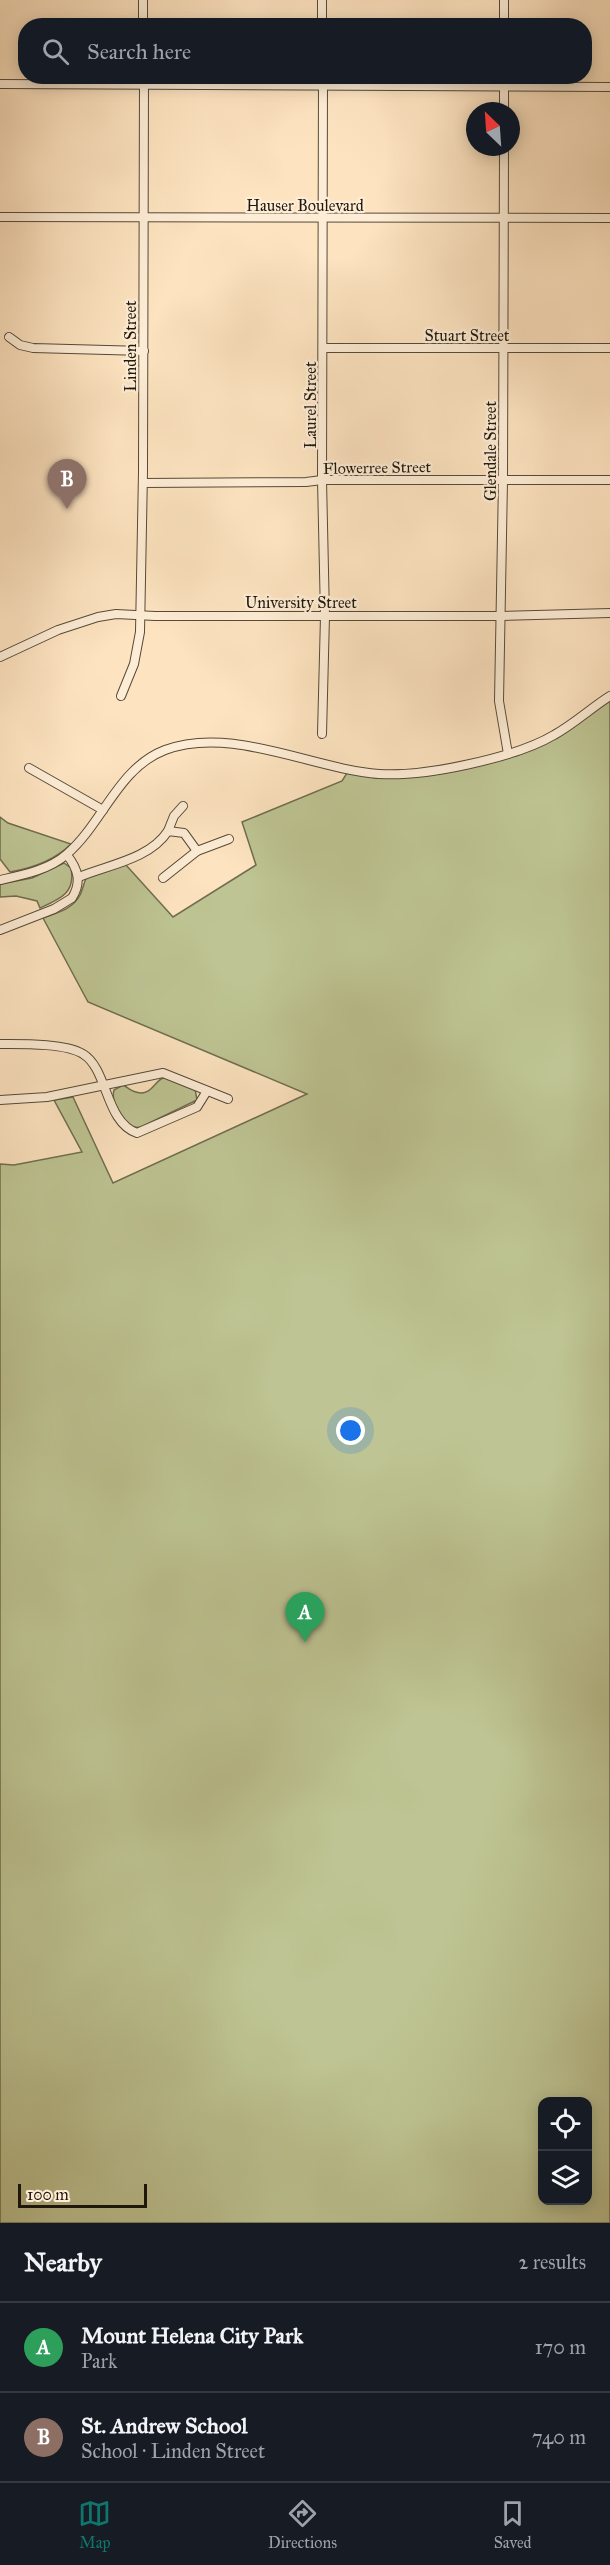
<!DOCTYPE html>
<meta charset="utf-8">
<style>
:root{--surface:#171b24;--page:#242831;--text:#f1f3f6;--muted:#9ea1a6;--line:#363941;--accent:#0f766e}
body{margin:0;font-family:"IM FELL Great Primer",serif;background:var(--page);color:var(--text)}
.controls{position:absolute;right:18px;bottom:18px;display:grid;overflow:hidden;border-radius:12px;box-shadow:0 3px 15px #0003}
.controls button{width:54px;height:54px;display:grid;place-items:center;padding:0;border:0;border-bottom:2px solid var(--line);background:var(--surface);color:var(--text);font:30px sans-serif}
.compass{position:absolute;left:466px;top:102px;width:54px;height:54px;border-radius:50%;background:var(--surface);box-shadow:0 3px 15px #0003;rotate:335deg}
.scale{position:absolute;left:18px;bottom:15px;width:129px;box-sizing:border-box;padding-left:6px;border:3px solid #1f170b;border-top:0;font-size:16px;line-height:21px;white-space:nowrap;color:#1f170b;-webkit-text-stroke:4px #feedd6;paint-order:stroke}
.you{position:absolute;left:351px;top:1431px;width:21px;height:21px;margin:-15px;border:4px solid #fff;border-radius:50%;background:#1a73e8;box-shadow:0 0 0 9px #1a73e833}
.badge{display:grid;place-items:center;width:39px;height:39px;border-radius:50%;background:var(--accent);color:#fff;font-size:20px;font-weight:700}
.pin{position:absolute;translate:-50% -50px;filter:drop-shadow(0 2px 3px #0008)}
.pin::after{content:'';position:absolute;top:32px;width:21px;height:18px;background:inherit;clip-path:polygon(0 0,100% 0,50% 100%)}
.list{margin:0;padding:0;list-style:none}
h2{display:flex;justify-content:space-between;align-items:center;height:78px;margin:0;padding:0 24px;font-size:26px}
h2 small{font-size:20px;font-weight:400;color:var(--muted)}
.list li{display:grid;grid-template-columns:39px 1fr auto;gap:18px;align-items:center;box-sizing:border-box;height:90px;padding:0 24px;border-top:2px solid var(--line)}
.list b{display:block;font-size:22px;white-space:nowrap}
.list p{margin:0;font-size:20px;white-space:nowrap;color:var(--muted)}
.list em{font-size:20px;font-style:normal;color:var(--muted)}
.icon{flex:none;width:33px;height:33px;fill:none;stroke:currentColor;stroke-width:2;stroke-linecap:round;stroke-linejoin:round}
.map{position:relative;flex:none;width:610px;height:2223px;overflow:hidden}
.search{position:absolute;background:var(--surface);box-shadow:0 3px 15px #0003;left:18px;right:18px;top:18px;height:66px;display:flex;align-items:center;gap:15px;box-sizing:border-box;padding:0 21px;border-radius:24px;color:var(--muted);font-size:22px}
.sheet{height:258px;background:var(--surface)}
nav{display:flex;justify-content:space-around;align-items:center;box-sizing:border-box;height:84px;border-top:2px solid var(--line);background:var(--surface);font-size:16px;color:var(--muted)}
nav a{display:grid;justify-items:center;gap:3px}
nav .on{color:var(--accent)}
.map>svg:first-child{display:block}
.green{fill:#bec493;stroke:#6e6e4f;stroke-width:1.5;fill-rule:evenodd}
.lines{fill:none;stroke-linecap:round;stroke-linejoin:round}
.street-casing{stroke:#564a38;stroke-width:10}
.street{stroke:#feedd6;stroke-width:8}
.labels{text-anchor:middle;stroke-width:4.5;stroke-linejoin:round;paint-order:stroke}
.street-label{font-size:16px;fill:#1f170b;stroke:#feedd6}
</style>
<div class="map">
<svg width="610" height="2223" viewBox="0 0 610 2223">
<rect width="100%" height="100%" fill="#fde3c0"/>
<filter id="stains"><feTurbulence type="fractalNoise" baseFrequency=".00333" numOctaves="4"/><feColorMatrix values="0 0 0 0 .2 0 0 0 0 .09 0 0 0 0 .02 0 0 0 .5 -.17"/></filter>
<radialGradient id="worn" r=".72"><stop offset=".6" stop-color="#630" stop-opacity="0"/><stop offset="1" stop-color="#630" stop-opacity=".3"/></radialGradient>
<g class="green">
<path d="M 610,699 L 610,2223 L 0,2223 L 0,1164 L 14,1165 L 82,1152 L 54,1100 L 73,1097 L 113,1183 L 307,1094 L 88,1002 L 43,918 C 57,913 73,909 80,895 C 83,889 84,882 87,876 L 126,865 L 173,917 L 256,865 L 242,822 L 342,781 L 347,773 L 376,778 L 409,777 L 516,756 L 539,746 ZM 542,2102 L 588,2102 L 588,2200 L 542,2200 Z"/>
<path d="M 0,817 L 8,823 L 71,844 C 54,861 33,868 10,872 L 0,859 Z"/>
<path d="M 64,863 L 71,868 C 76,893 60,899 40,908 L 37,901 L 16,896 L 0,897 L 0,884 L 32,878 Z"/>
<path d="M 165,1077 L 195,1089 L 197,1100 L 141,1127 C 125,1131 110,1104 114,1090 L 123,1085 C 127,1087 131,1091 136,1092 C 152,1097 154,1080 165,1077 Z"/>
</g>
<g class="lines">
<g class="street-casing">
<g id="street">
<polyline points="143,0 143,26"/>
<polyline points="322,0 322,26"/>
<polyline points="504,0 504,26"/>
<polyline points="504,76 504,111"/>
<polyline points="0,84 610,87"/>
<polyline points="504,147 503,480 499,701 508,754"/>
<polyline points="0,217 610,218"/>
<polyline points="9,337 20,345 33,348 144,351"/>
<polyline points="323,348 610,348"/>
<polyline points="143,483 306,482 322,480 610,480"/>
<polyline points="0,657 58,630 98,617 116,614 155,616 502,616 610,613"/>
<polyline points="121,696 134,664 140,632 143,472 144,76"/>
<polyline points="322,734 325,616 322,480 323,76"/>
<polyline points="29,768 103,810"/>
<polyline points="168,831 174,816 183,806"/>
<path d="M 79,877 C 108,865 150,859 168,831 L 184,833 L 197,851"/>
<polyline points="163,878 197,851 229,839"/>
<path d="M 0,880 C 23,875 49,870 67,854 C 103,823 118,768 165,750 C 231,725 312,769 379,774 C 424,777 515,758 554,735 C 574,724 591,708 610,696"/>
<path d="M 0,930 L 54,909 L 72,898 C 82,882 78,869 67,855"/>
<path d="M 0,1044 C 21,1044 66,1043 83,1054 C 108,1069 105,1122 137,1133 L 197,1107 L 207,1091"/>
<polyline points="0,1100 47,1097 163,1073 228,1099"/>
</g>
</g>
<use href="#street" class="street"/>
</g>
<g class="labels">
<g class="street-label">
<text x="305" y="211">Hauser Boulevard</text>
<text x="467" y="341">Stuart Street</text>
<text transform="translate(130 346) rotate(-90)" y="6">Linden Street</text>
<text transform="translate(310 405) rotate(-90)" y="6">Laurel Street</text>
<text transform="translate(490 451) rotate(-90)" y="6">Glendale Street</text>
<text transform="translate(377 467) rotate(-1)" y="6">Flowerree Street</text>
<text x="301" y="608">University Street</text>
</g>
</g>
<rect width="100%" height="100%" filter="url(#stains)"/>
<rect width="100%" height="100%" fill="url(#worn)"/>
</svg>
<div class="controls">
<button><svg class="icon" aria-label="locate" viewBox="0 0 24 24"><circle cx="12" cy="12" r="6"/><path d="M12 2v4M12 18v4M2 12h4M18 12h4"/></svg></button>
<button><svg class="icon" aria-label="layers" viewBox="0 0 24 24"><path d="M12 4l9 5-9 5-9-5zM3 14l9 5 9-5"/></svg></button>
</div>
<svg class="compass" viewBox="-18 -18 36 36"><path d="M0-13l5 13h-10z" fill="#e53935"/><path d="M0 13l5-13h-10z" fill="#9ea1a6"/></svg>
<div class="scale">100 m</div>
<div class="you"></div>
<div class="pin badge" style="left:305px;top:1642px;background:#2e9e5b">A</div>
<div class="pin badge" style="left:67px;top:509px;background:#8d6e63">B</div>
<div class="search"><svg class="icon" aria-label="search" viewBox="0 0 24 24"><circle cx="10" cy="10" r="6"/><path d="M15 15l6 6"/></svg>Search here</div>
</div>
<section class="sheet">
<h2>Nearby<small>2 results</small></h2>
<ul class="list">
<li><span class="badge" style="background:#2e9e5b">A</span><div><b>Mount Helena City Park</b><p>Park</p></div><em>170 m</em></li>
<li><span class="badge" style="background:#8d6e63">B</span><div><b>St. Andrew School</b><p>School · Linden Street</p></div><em>740 m</em></li>
</ul>
</section>
<nav>
<a class="on"><svg class="icon" aria-label="map" viewBox="0 0 24 24"><path d="M3 6l6-2 6 2 6-2v14l-6 2-6-2-6 2zM9 4v14M15 6v14"/></svg>Map</a>
<a><svg class="icon" aria-label="directions" viewBox="0 0 24 24"><path d="M12 3l9 9-9 9-9-9zM9 14v-3h6M13 9l2 2-2 2"/></svg>Directions</a>
<a><svg class="icon" aria-label="saved" viewBox="0 0 24 24"><path d="M7 4h10v16l-5-4-5 4z"/></svg>Saved</a>
</nav>
